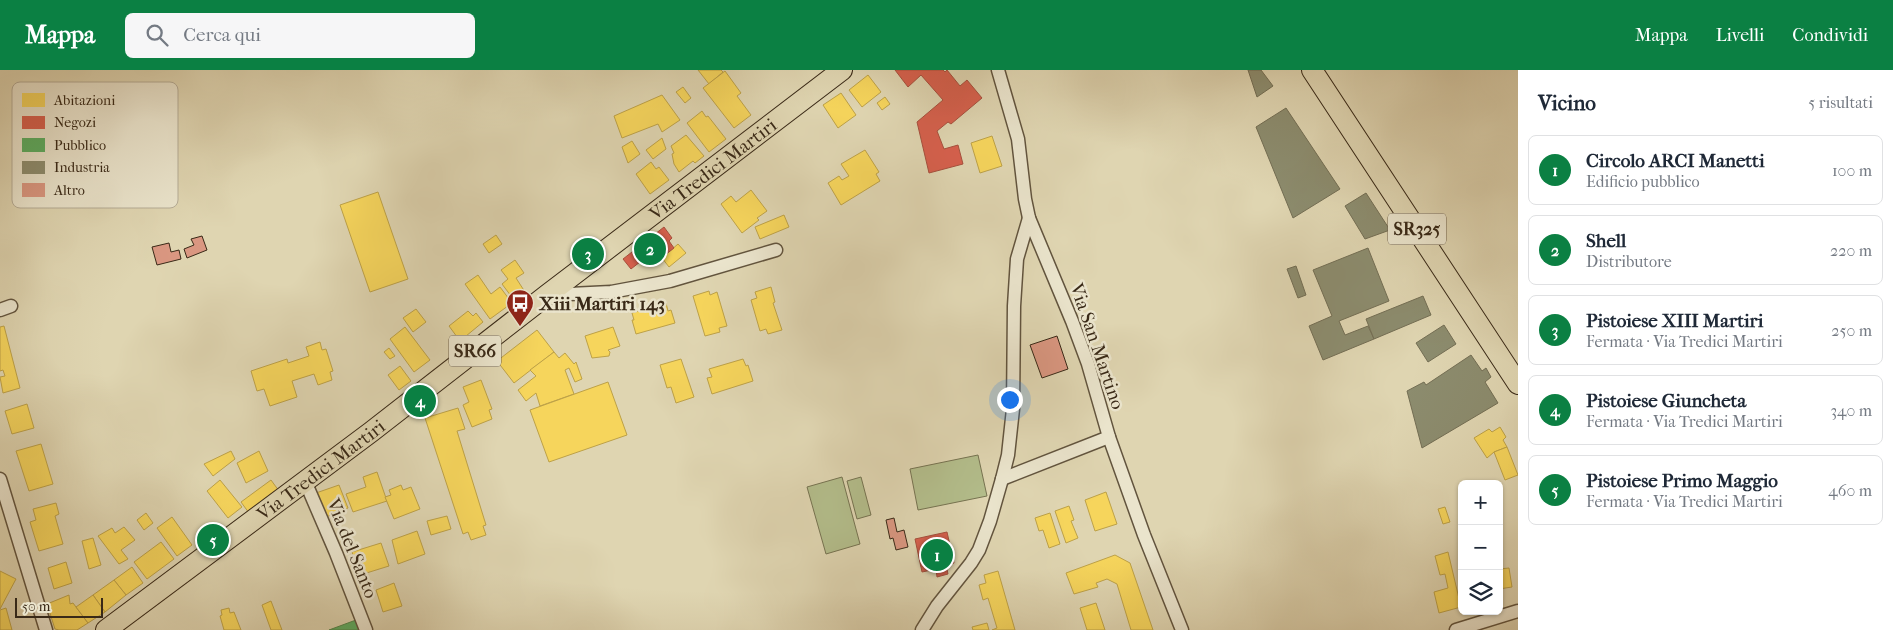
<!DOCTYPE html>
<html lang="it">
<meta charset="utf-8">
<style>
:root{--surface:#fff;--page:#f6f6f7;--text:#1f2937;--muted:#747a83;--line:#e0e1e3;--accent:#0b8043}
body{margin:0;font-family:"IM FELL French Canon",serif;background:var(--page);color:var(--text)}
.controls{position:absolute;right:15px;bottom:15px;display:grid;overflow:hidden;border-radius:8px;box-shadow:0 1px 4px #0004}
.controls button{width:45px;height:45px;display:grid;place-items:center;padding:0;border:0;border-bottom:1px solid var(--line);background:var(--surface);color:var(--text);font:25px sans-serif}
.scale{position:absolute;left:15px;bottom:12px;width:88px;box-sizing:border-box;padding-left:5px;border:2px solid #392917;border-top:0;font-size:14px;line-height:18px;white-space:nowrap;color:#392917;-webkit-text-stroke:4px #eae4cc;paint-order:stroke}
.you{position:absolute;left:1009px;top:329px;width:18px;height:18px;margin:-12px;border:4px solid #fff;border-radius:50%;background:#1a73e8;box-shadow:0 0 0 8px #1a73e833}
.badge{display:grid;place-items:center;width:32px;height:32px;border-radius:50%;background:var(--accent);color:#fff;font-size:16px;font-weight:700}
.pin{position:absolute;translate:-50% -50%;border:2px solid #fff;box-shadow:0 1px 5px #0006}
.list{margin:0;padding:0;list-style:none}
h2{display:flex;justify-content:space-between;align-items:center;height:65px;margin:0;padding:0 20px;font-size:21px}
h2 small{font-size:16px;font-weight:400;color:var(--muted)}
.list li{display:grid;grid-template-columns:32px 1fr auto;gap:15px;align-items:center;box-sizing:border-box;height:70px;margin:0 10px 10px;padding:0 10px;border:1px solid var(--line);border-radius:8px}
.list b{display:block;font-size:19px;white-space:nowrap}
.list p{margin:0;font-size:16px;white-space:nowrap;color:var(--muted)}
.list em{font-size:16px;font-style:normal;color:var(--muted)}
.icon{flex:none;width:28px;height:28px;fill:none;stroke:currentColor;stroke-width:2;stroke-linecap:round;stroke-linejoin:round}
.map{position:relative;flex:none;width:1518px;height:560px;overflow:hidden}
header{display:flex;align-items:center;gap:30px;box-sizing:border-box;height:70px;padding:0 25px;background:var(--accent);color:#fff}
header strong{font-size:24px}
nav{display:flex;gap:28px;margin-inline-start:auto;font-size:18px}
.search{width:350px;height:45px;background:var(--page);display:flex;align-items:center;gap:12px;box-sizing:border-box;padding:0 18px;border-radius:8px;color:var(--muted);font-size:19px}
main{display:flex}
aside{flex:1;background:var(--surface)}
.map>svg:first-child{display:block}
.green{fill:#b3bd8b;stroke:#767351}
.homes{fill:#f6d55c;stroke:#bda147}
.shops{fill:#d6604d;stroke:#a7503d}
.public{fill:#5aae61;stroke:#50864b}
.industry{fill:#8c8c6e;stroke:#736e54}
.building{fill:#da9781;stroke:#392917}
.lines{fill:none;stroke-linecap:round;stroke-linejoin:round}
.street-casing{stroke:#62543e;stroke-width:15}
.primary-casing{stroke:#392917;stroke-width:22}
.street{stroke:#eae4cc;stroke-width:12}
.primary{stroke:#dfd5b1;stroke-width:20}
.labels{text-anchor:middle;stroke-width:5;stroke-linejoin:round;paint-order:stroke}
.shield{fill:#eae4cc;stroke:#6e614d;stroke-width:1}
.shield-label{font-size:18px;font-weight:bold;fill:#392917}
.street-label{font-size:19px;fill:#392917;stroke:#eae4cc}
.poi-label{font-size:19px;font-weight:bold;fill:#392917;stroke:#eae4cc;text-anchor:start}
.key{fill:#eae4cc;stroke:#b5ac96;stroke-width:1}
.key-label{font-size:14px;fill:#392917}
</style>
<header>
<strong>Mappa</strong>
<div class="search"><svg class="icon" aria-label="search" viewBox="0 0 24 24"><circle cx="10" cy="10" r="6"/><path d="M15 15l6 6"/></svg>Cerca qui</div>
<nav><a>Mappa</a><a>Livelli</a><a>Condividi</a></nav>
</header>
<main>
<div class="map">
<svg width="1518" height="560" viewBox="0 0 1518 560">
<rect width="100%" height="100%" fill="#dfd5b1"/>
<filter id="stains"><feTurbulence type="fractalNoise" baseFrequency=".004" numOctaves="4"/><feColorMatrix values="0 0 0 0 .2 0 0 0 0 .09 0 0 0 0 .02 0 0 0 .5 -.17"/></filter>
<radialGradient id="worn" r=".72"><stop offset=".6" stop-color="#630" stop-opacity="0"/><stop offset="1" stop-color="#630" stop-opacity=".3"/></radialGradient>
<g class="green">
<polygon points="978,385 987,426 918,440 910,399"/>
<polygon points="842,407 860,474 826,484 807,417"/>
<polygon points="861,407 871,445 857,449 847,411"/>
</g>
<g class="homes">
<polygon points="698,0 721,0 723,2 709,14"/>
<polygon points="725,1 741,23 737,26 751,45 734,58 703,18"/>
<polygon points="868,5 881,22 862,37 849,20"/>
<polygon points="683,17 691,28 685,33 676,22"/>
<polygon points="841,23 856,45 838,58 823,35"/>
<polygon points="662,25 680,50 662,62 658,54 622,68 614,46"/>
<polygon points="885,27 890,34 882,40 877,33"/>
<polygon points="702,41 706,47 708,46 726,69 709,82 687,53"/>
<polygon points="686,65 704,86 695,93 693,91 679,102 674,94 672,84 674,83 671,76"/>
<polygon points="992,66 1002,96 980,103 971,73"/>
<polygon points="662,68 666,79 653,89 646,80"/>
<polygon points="632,71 640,84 628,93 622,77"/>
<polygon points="865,80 879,102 876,104 880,111 841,135 828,113 839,106 842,110 849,106 841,94"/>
<polygon points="651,92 656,99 659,97 669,110 650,124 636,104"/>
<polygon points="751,120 767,141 757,148 759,150 742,163 721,134 731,126 736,132"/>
<polygon points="378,122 408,209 370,222 340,135"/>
<polygon points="784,145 789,157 760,169 755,157"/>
<polygon points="496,165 502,174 489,183 483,174"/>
<polygon points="678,174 686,183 669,197 662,188"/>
<polygon points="515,190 524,203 516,208 525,222 514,230 502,214 508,209 501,200"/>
<polygon points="478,205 491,224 500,217 512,233 490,249 465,214"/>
<polygon points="771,217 775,232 773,233 782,260 768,264 766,259 760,261 751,230 757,228 755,222"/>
<polygon points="709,221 710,225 717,222 727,256 719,258 720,262 705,266 693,226"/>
<polygon points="666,233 668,241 671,240 675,253 636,264 632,250 634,250 632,243"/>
<polygon points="416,239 426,252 413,262 403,248"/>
<polygon points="468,241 473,246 476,243 483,252 460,271 449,256"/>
<polygon points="4,256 20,318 3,323 0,307 5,306 3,300 0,301 0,257"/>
<polygon points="405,257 430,290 414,302 390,269"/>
<polygon points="613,257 620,276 608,280 610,282 609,286 592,288 585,266"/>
<polygon points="537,260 554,282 514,313 497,291"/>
<polygon points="320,272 322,280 326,279 333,301 330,302 332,310 318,315 314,304 292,311 297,327 270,336 264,319 257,321 251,301 287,289 288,293 309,286 306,277"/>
<polygon points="389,278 395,286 390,289 384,282"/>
<polygon points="554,282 559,288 565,283 574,294 576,292 582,309 575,312 569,298 565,300 574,324 540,336 536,323 526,331 518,320 536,306 530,300"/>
<polygon points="681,289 694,327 676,333 671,317 667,318 660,295"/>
<polygon points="743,289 746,296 748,295 753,311 712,324 707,308 712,307 709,299"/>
<polygon points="400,296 411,311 399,320 388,305"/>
<polygon points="481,310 492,339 489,340 492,349 472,357 463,335 469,332 463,317"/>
<polygon points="608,312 627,365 549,392 530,340"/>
<polygon points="27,334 34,358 12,364 5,341"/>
<polygon points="458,338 465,359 457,361 486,455 483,456 486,465 471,470 468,462 463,464 425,348"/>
<polygon points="1500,357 1506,367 1503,370 1507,377 1494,382 1487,388 1474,368 1489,359 1492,362"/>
<polygon points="41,374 53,414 29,421 16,381"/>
<polygon points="1507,377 1518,405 1505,410 1494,382"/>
<polygon points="231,381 235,389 213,406 204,394"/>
<polygon points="259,381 268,401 246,413 237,393"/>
<polygon points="377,402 387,431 353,442 346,424 366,417 363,407"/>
<polygon points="220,410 242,437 228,448 207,421"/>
<polygon points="271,410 279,421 249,443 241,432"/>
<polygon points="339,415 348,438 326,447 316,423"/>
<polygon points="401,415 403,420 411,417 420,439 394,449 385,427 391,425 389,420"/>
<polygon points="1106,422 1117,454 1095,461 1085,430"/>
<polygon points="56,433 59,444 55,446 63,474 39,481 30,452 36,450 33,439"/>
<polygon points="1069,436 1074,450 1071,451 1078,468 1066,473 1055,441"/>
<polygon points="1445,437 1450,452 1443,454 1438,439"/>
<polygon points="146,443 153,453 144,460 137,450"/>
<polygon points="1050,443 1060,474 1049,478 1043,460 1039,461 1035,448"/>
<polygon points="447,446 451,459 431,465 427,451"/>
<polygon points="172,447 192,475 177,486 157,458"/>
<polygon points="124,457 135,470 121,480 128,489 119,494 98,466 112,458 115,463"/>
<polygon points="417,461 425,484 398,494 392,470"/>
<polygon points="93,468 101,495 89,499 82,471"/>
<polygon points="161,472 174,489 147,509 134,492"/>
<polygon points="381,473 389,496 360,505 352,482"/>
<polygon points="1448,482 1461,537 1439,543 1434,522 1448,518 1445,504 1440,505 1435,486"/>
<polygon points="1115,485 1130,493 1153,560 1131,560 1117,514 1107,509 1096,513 1098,517 1074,524 1066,503"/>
<polygon points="66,492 72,513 54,519 48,498"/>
<polygon points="132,497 143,513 126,525 114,510"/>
<polygon points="1509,498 1512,517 1499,519 1499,499"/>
<polygon points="0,501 16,509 0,539"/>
<polygon points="998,501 1015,560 992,560 997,558 988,528 983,530 979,515 986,513 984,505"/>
<polygon points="114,510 126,525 105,542 93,525"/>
<polygon points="394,513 402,536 383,542 376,520"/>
<polygon points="69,525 70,534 73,533 88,553 77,560 59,560 55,559 47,534"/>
<polygon points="93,525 105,542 88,553 76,537"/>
<polygon points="271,531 282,560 271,560 262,535"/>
<polygon points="1096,533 1105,560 1087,560 1080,538"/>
<polygon points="6,538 12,560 0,560 0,540"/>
<polygon points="229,538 230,543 234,542 241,560 224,560 220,546 222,545 221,540"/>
<polygon points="987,553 989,560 973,560 972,557"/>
</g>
<g class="shops">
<polygon points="895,0 943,0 945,2 947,0 960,16 967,10 982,28 951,54 948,52 937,61 944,79 958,75 963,94 929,103 917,52 943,30 921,5 908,17"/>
<polygon points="664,157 672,168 669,171 674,178 665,185 659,177 631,199 623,189"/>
<polygon points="947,462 954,493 946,495 948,504 937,507 936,499 922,502 915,469"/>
</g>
<polygon class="public" points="356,550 360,560 329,560"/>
<g class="industry">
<polygon points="1248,0 1261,0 1273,16 1257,27"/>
<polygon points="1286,38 1340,119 1293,148 1256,57"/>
<polygon points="1366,123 1390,160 1365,169 1345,136"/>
<polygon points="1368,178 1389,231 1339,251 1345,265 1368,256 1374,269 1323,290 1309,256 1332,246 1313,200"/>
<polygon points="1296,196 1306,225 1298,228 1287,199"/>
<polygon points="1423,226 1431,245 1374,269 1366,249"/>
<polygon points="1444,255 1456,274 1428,292 1416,273"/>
<polygon points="1471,285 1482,301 1486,298 1491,307 1485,312 1498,333 1422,378 1407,321 1424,312 1426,315"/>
</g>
<g class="building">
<polygon points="202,166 207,180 187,188 184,179 194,175 191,169"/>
<polygon points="169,173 171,182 179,180 181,189 157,195 152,177"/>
<polygon points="1057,266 1068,299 1042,308 1030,275"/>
<polygon points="894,448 897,462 904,460 908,477 896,480 893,468 890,469 886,450"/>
</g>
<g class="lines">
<g class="street-casing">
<g id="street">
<polyline points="998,0 1018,69 1025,129 1029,148 1072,251 1088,294 1109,367 1144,465 1182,560"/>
<polyline points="549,225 611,222 670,211 776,180"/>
<polyline points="0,240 11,236"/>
<polyline points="0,409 46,560"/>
<polyline points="1002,409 1109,367"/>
<polyline points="305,411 336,483 366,560"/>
<polyline points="922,560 937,536 971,493 979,480 990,451 1002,409 1008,385 1013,339 1014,236 1017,189 1029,148"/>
<polyline points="1456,560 1518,541"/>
</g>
</g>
<g class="primary-casing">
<g id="primary">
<polyline points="1312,0 1518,314"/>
<path id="s1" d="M 106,560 L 371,362 L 547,225 L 842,0"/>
</g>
</g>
<use href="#street" class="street"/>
<use href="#primary" class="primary"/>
</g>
<defs>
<g id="bus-pin" transform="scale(1.4375)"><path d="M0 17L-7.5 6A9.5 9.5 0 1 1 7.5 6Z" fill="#8f2418" stroke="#eae4cc"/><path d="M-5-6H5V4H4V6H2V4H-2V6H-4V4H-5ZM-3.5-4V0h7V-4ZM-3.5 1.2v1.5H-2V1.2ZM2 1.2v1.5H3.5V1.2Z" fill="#fff"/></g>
</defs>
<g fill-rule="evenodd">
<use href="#bus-pin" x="520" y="233"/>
</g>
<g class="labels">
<g class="shield">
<rect x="1388" y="143.5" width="58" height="31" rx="4"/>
<rect x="449" y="265.5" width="52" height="31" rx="4"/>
</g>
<g class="shield-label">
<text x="1417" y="165">SR325</text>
<text x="475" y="287">SR66</text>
</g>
<g class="street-label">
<text dy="7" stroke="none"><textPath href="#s1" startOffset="762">Via Tredici Martiri</textPath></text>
<text transform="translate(1098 276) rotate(71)" y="7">Via San Martino</text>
<text dy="7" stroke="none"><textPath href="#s1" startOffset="268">Via Tredici Martiri</textPath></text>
<text transform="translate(353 478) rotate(68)" y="7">Via del Santo</text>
</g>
<g class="poi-label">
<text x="539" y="240">Xiii Martiri 143</text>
</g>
</g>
<rect x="12" y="12" width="166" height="126" rx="8" class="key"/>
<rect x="22" y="23" width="23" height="14" fill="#f6d55c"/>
<rect x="22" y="46" width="23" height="13" fill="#d6604d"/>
<rect x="22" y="68" width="23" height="14" fill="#5aae61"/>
<rect x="22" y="91" width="23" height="13" fill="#8c8c6e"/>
<rect x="22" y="113" width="23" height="14" fill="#da9781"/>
<g class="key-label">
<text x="54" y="35">Abitazioni</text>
<text x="54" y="57">Negozi</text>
<text x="54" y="80">Pubblico</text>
<text x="54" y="102">Industria</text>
<text x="54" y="125">Altro</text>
</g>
<rect width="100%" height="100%" filter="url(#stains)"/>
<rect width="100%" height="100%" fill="url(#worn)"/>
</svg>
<div class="controls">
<button>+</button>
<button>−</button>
<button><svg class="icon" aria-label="layers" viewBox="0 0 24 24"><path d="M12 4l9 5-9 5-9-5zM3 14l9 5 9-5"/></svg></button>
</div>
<div class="scale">50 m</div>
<div class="you"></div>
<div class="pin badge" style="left:937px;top:485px">1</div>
<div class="pin badge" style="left:650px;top:179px">2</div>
<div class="pin badge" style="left:588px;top:184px">3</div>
<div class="pin badge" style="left:420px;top:331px">4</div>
<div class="pin badge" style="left:213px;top:470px">5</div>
</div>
<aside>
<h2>Vicino<small>5 risultati</small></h2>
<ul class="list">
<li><span class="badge">1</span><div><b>Circolo ARCI Manetti</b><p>Edificio pubblico</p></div><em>100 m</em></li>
<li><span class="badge">2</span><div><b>Shell</b><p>Distributore</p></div><em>220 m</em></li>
<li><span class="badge">3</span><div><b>Pistoiese XIII Martiri</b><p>Fermata · Via Tredici Martiri</p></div><em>250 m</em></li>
<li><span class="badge">4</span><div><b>Pistoiese Giuncheta</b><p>Fermata · Via Tredici Martiri</p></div><em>340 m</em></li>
<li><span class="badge">5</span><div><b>Pistoiese Primo Maggio</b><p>Fermata · Via Tredici Martiri</p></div><em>460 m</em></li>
</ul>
</aside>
</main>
